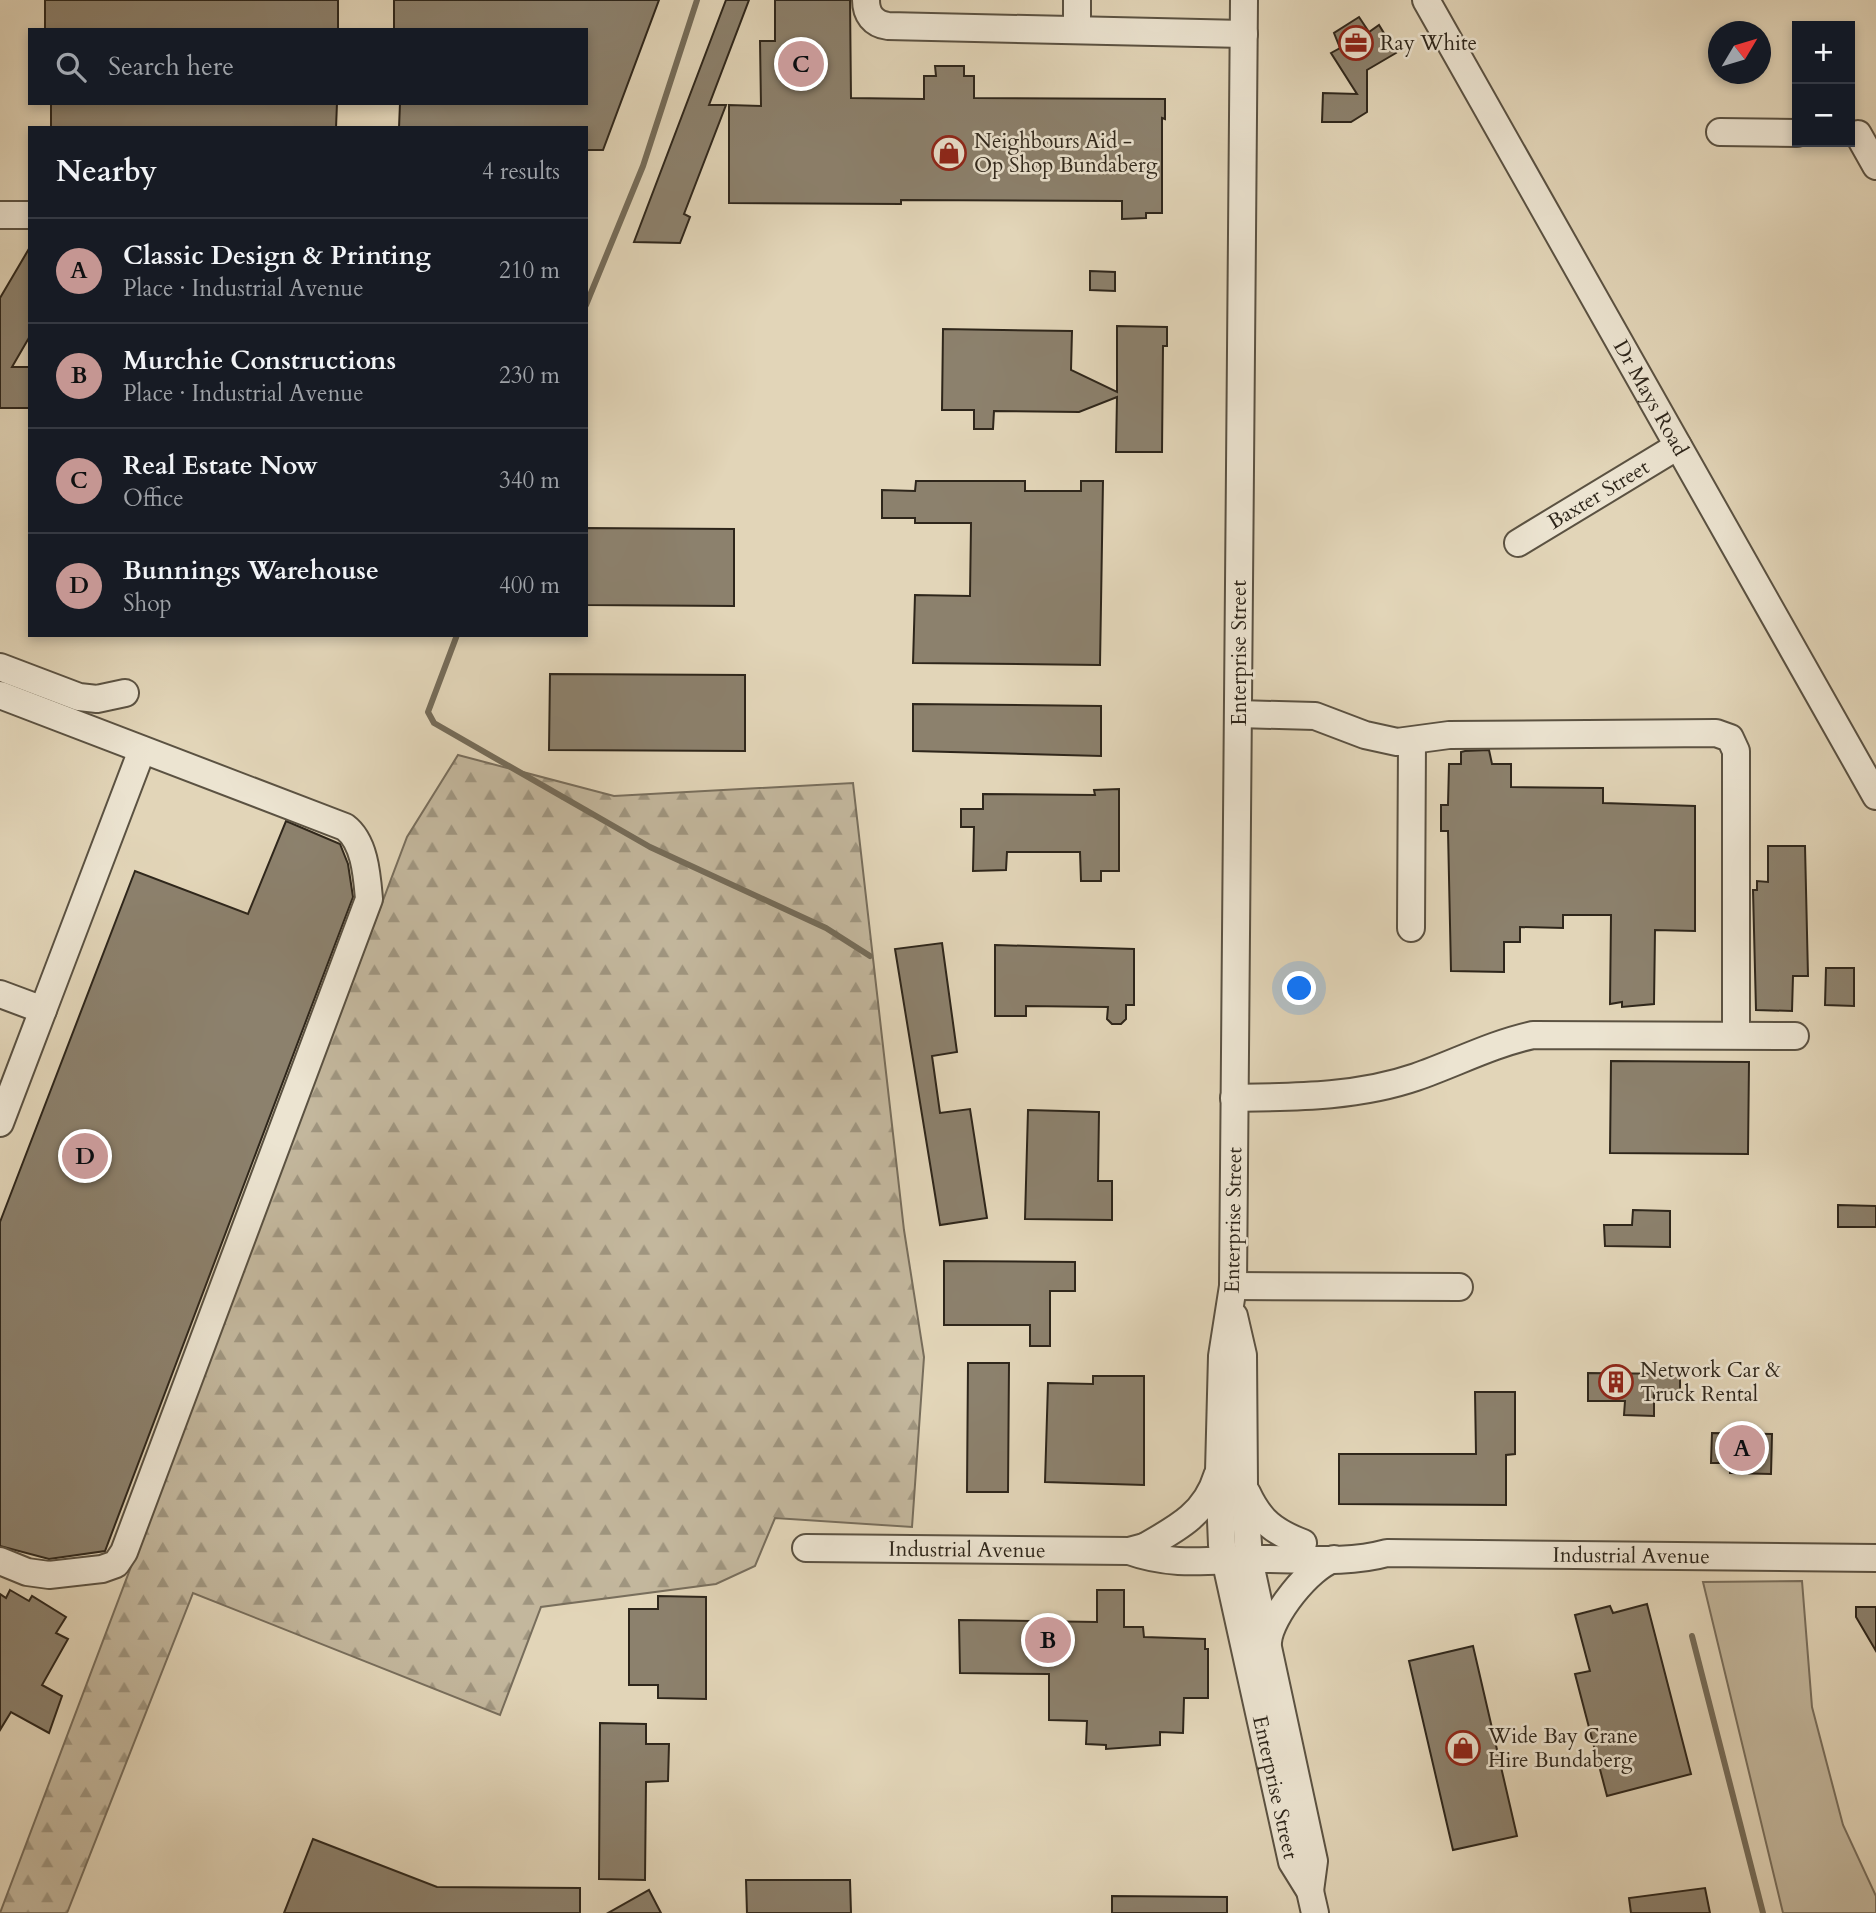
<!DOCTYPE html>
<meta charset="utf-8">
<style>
:root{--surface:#171b24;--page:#242831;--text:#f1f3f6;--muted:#9ea1a6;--line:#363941;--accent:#c59692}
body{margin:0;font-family:Cardo,serif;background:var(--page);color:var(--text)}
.controls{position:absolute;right:21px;top:21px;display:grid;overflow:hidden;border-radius:0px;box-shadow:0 4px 10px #0003}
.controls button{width:63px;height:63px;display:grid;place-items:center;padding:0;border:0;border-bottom:2px solid var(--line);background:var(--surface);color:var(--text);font:35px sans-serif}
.compass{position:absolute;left:1708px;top:21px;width:63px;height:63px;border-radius:50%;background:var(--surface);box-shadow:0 4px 10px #0003;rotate:52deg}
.you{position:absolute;left:1300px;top:989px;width:24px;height:24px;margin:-18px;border:5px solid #fff;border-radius:50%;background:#1a73e8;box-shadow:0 0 0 10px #1a73e833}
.badge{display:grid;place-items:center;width:46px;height:46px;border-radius:50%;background:var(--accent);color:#111;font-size:23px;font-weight:700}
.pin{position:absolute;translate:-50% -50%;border:4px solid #fff;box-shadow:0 2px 7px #0006}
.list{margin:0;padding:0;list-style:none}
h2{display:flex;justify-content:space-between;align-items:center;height:91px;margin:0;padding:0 28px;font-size:30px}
h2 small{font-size:23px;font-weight:400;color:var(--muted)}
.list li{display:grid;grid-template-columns:46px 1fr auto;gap:21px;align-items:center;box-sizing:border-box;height:105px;padding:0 28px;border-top:2px solid var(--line)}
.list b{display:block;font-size:26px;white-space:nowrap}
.list p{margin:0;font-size:23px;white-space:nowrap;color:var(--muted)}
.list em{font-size:23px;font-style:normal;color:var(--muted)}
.icon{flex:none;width:38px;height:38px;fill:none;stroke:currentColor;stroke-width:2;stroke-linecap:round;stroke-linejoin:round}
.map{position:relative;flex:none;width:1876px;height:1913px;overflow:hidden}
.search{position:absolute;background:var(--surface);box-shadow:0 4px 10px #0003;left:28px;top:28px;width:560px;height:77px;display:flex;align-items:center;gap:18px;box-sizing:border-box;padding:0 24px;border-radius:0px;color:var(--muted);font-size:26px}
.panel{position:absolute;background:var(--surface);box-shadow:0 4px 10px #0003;left:28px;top:126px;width:560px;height:511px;border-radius:0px}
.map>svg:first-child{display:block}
.forest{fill:url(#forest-firs);stroke:#786e5c;stroke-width:2}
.green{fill:#c3b79d;stroke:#786e5c;stroke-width:2}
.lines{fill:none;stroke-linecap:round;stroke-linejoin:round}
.stream{stroke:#756c59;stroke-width:6}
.building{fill:#8c816d;stroke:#2e261b;stroke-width:2}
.minor-casing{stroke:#5b5242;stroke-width:30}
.minor{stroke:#ece4d1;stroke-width:26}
.labels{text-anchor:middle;stroke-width:5;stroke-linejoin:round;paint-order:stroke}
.poi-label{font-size:21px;fill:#2e261b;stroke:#ece4d1;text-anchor:start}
.street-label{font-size:21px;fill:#2e261b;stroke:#ece4d1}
</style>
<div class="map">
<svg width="1876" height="1913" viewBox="0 0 1876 1913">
<defs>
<pattern id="forest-firs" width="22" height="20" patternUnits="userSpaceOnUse" patternTransform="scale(1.75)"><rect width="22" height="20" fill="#c3b79d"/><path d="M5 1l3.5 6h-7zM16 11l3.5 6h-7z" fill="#9f957f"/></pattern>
</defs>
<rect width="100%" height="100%" fill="#e2d5b8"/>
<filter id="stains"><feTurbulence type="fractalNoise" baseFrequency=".00286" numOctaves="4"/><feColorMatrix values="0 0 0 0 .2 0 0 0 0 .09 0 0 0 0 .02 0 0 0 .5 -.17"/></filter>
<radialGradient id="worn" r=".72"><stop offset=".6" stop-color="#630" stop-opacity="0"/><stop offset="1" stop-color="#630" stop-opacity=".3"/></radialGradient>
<polygon class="forest" points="458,755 614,796 853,783 904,1230 924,1357 912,1527 775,1518 755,1566 716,1584 541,1607 500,1715 193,1593 67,1913 0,1913 407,837"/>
<polygon class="green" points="1802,1581 1812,1707 1843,1825 1876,1896 1876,1913 1783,1913 1703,1582"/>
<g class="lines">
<g class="stream">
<polyline points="586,305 643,166 697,0"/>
<polyline points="457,635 428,712 434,723 650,847 826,928 870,956"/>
<polyline points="1692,1636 1763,1913"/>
</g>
</g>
<g class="building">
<rect x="45" y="0" width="293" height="30"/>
<polygon points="394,0 659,0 603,150 586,150 586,128 399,128 400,103 586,103 586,30 394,30"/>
<polygon points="726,0 749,0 709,105 726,105 684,214 690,217 680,243 634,242"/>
<polygon points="775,0 850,0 851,98 924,99 924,76 936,76 935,66 964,66 964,76 974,76 974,98 1165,99 1165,119 1162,118 1162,213 1146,213 1146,218 1122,219 1122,201 901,200 901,204 729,203 729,105 761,106 760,41 775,41"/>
<polygon points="1359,17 1369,32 1379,25 1396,53 1367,70 1367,112 1351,122 1322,122 1323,93 1357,94 1331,53 1340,48 1334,33"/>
<polygon points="51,103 337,103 336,128 51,128"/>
<polygon points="30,247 30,336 12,367 30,367 30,408 0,408 0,298"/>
<polygon points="1090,271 1115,272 1115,291 1090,290"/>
<polygon points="1117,326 1167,327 1167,346 1163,346 1162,452 1116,452 1117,397 1079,412 994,411 993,429 974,429 974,410 942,410 943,329 1072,331 1071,370 1117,392"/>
<polygon points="916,481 1025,481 1025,491 1081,491 1081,481 1103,481 1100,665 913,663 915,595 970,596 971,523 915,523 915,518 882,518 882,490 915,491"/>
<polygon points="586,528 734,529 734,606 586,605"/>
<polygon points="550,674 745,675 745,751 549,750"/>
<polygon points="913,704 1101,706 1101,756 913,751"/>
<polygon points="1489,750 1492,764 1511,764 1511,787 1603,788 1603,803 1695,806 1695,931 1655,930 1654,1004 1622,1007 1622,1002 1610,1004 1611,915 1563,915 1563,928 1520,927 1520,942 1504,942 1504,972 1451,971 1448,831 1441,831 1441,805 1448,805 1449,764 1461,764 1461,752 1465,751"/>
<polygon points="1119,789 1119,871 1101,871 1101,881 1081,881 1080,852 1007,852 1006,870 973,871 974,827 961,827 961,809 983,809 983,794 1095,795 1094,790"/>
<polygon points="286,821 340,844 348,864 353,897 105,1551 49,1559 0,1546 0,1222 135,871 248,914"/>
<polygon points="1768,846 1805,846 1808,976 1793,976 1792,1011 1756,1010 1753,890 1757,890 1757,881 1768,882"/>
<polygon points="942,943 957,1052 932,1056 940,1113 970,1109 987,1218 940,1225 895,949"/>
<polygon points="995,945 1134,949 1134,1005 1126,1005 1126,1019 1121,1024 1112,1024 1107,1019 1108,1007 1026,1006 1026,1016 995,1016"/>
<polygon points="1826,968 1854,968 1854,1006 1825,1005"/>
<polygon points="1611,1061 1749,1062 1748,1154 1610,1153"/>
<polygon points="1028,1110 1099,1112 1098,1181 1112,1181 1112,1220 1025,1219"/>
<polygon points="1838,1205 1876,1206 1876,1227 1838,1227"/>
<polygon points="1633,1210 1670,1211 1670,1247 1605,1246 1604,1225 1632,1225"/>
<polygon points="944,1261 1075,1262 1075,1291 1050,1291 1050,1346 1030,1346 1030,1325 944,1325"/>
<polygon points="968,1363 1009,1363 1008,1492 967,1492"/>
<polygon points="1588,1373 1680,1374 1680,1392 1654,1392 1654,1416 1624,1415 1625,1401 1588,1401"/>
<polygon points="1093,1376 1144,1376 1144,1485 1045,1482 1048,1383 1093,1384"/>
<polygon points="1475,1392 1515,1392 1515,1454 1506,1455 1506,1505 1339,1504 1339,1454 1476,1454"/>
<polygon points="1712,1433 1772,1434 1771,1474 1730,1473 1730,1463 1711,1463"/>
<polygon points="10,1590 29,1601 32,1596 66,1617 56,1633 68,1639 42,1685 62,1696 49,1733 11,1712 0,1730 0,1594 6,1598"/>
<polygon points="1097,1590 1124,1590 1124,1627 1143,1627 1144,1637 1205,1639 1205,1649 1208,1649 1208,1698 1184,1698 1183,1733 1160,1732 1160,1745 1106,1749 1106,1745 1086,1744 1087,1721 1049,1720 1049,1674 960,1673 959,1620 1097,1622"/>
<polygon points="658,1596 706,1597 706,1699 658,1698 658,1685 629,1685 629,1609 658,1609"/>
<polygon points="1647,1604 1691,1774 1607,1796 1575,1674 1590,1671 1575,1615 1610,1606 1613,1613"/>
<polygon points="1856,1607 1876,1607 1876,1651 1856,1617"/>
<polygon points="1473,1646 1517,1836 1453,1850 1409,1661"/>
<polygon points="600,1723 646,1724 646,1744 669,1744 668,1781 646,1782 645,1880 599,1879"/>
<polygon points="313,1839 437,1887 580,1888 580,1913 284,1913"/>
<polygon points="746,1880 850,1880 851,1913 747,1913"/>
<polygon points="1705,1888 1710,1913 1631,1913 1629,1898"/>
<polygon points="649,1890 661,1913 608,1913"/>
<polygon points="1112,1896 1227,1897 1227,1913 1112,1913"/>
</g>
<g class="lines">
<g class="minor-casing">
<g id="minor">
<path d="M 866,0 C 866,14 873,24 888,26 L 1244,34"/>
<polyline points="1077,0 1077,30"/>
<path id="s1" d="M 1244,0 L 1233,1286 L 1222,1356 L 1219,1471 L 1222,1545 L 1292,1862 L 1310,1891 L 1315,1913"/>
<path id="s2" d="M 1426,0 L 1876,796"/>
<polyline points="1720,132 1797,133"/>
<polyline points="1858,134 1876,166"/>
<polyline points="0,215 30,215"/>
<path id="s3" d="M 1518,543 L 1678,446"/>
<polyline points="0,667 79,697 97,699 125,693"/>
<path d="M 0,695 L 345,827 C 365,842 367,876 369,899 L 124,1552 L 116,1564 L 102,1569 L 49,1575 L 27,1572 L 0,1561"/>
<polyline points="1238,714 1315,716 1365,735 1397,742 1449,735 1716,733 1730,738 1736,751 1736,1035"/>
<polyline points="1411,928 1412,741"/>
<polyline points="0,994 43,1010 142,750"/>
<path d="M 1234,1098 C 1295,1097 1358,1097 1416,1077 C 1456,1063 1492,1044 1533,1035 L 1795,1036"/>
<polyline points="0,1123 43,1010"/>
<polyline points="1233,1286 1459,1287"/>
<polyline points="1234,1316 1243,1355 1244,1485 1249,1559 1314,1861 1310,1891"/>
<path d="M 1247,1493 C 1260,1521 1274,1532 1303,1543"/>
<path d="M 1146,1546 C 1178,1528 1206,1513 1217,1476"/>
<path id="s4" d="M 806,1548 L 1129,1551 L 1144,1547"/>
<path id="s5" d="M 1129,1551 C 1176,1568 1215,1559 1263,1559 C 1304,1559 1347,1564 1387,1553 L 1876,1558"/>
<path d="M 1268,1642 C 1270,1616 1310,1566 1334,1559"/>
</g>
</g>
<use href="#minor" class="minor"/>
</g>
<defs>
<g id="office-ring" transform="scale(1.75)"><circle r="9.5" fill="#ece4d1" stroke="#8f2418" stroke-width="1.5"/><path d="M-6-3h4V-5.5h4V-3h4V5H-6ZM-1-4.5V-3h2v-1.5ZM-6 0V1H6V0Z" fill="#8f2418"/></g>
<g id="shop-ring" transform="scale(1.75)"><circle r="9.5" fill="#ece4d1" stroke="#8f2418" stroke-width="1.5"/><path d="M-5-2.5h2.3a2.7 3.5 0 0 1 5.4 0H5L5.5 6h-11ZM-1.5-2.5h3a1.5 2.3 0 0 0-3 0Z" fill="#8f2418"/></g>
<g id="building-ring" transform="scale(1.75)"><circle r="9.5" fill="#ece4d1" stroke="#8f2418" stroke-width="1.5"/><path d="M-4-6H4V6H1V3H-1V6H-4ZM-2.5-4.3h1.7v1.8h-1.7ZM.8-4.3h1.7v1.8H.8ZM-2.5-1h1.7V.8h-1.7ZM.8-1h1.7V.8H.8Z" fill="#8f2418"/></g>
</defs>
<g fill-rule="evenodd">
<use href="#office-ring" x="1356" y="43"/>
<use href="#shop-ring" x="949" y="153"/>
<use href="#building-ring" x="1616" y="1382"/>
<use href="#shop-ring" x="1463" y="1748"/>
</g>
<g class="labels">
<g class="poi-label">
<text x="1380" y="50">Ray White</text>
<text x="974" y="148">Neighbours Aid -<tspan x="974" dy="24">Op Shop Bundaberg</tspan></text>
<text x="1640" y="1377">Network Car &amp;<tspan x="1640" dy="24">Truck Rental</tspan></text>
<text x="1488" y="1743">Wide Bay Crane<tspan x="1488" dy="24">Hire Bundaberg</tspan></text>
</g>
<g class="street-label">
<text dy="7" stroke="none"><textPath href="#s2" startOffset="457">Dr Mays Road</textPath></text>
<text dy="7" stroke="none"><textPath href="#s3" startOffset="94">Baxter Street</textPath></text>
<text transform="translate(1239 653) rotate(-90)" y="7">Enterprise Street</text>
<text transform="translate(1233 1220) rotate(-89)" y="7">Enterprise Street</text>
<text dy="7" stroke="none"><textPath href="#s4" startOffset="161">Industrial Avenue</textPath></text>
<text dy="7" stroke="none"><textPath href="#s5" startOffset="504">Industrial Avenue</textPath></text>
<text dy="7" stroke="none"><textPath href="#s1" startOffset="1794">Enterprise Street</textPath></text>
</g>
</g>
<rect width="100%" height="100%" filter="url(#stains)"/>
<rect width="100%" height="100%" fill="url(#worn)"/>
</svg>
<div class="controls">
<button>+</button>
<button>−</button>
</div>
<svg class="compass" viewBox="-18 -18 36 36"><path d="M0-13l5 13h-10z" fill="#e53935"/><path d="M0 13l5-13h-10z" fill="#9ea1a6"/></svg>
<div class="you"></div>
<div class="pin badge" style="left:1742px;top:1448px">A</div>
<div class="pin badge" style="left:1048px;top:1640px">B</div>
<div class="pin badge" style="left:801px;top:64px">C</div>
<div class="pin badge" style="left:85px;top:1156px">D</div>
<div class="search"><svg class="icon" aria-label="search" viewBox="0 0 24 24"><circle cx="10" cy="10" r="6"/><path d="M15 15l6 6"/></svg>Search here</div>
<section class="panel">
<h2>Nearby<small>4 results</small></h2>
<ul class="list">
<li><span class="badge">A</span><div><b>Classic Design &amp; Printing</b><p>Place · Industrial Avenue</p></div><em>210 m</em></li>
<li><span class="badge">B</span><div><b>Murchie Constructions</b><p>Place · Industrial Avenue</p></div><em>230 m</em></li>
<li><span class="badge">C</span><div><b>Real Estate Now</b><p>Office</p></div><em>340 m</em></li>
<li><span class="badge">D</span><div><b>Bunnings Warehouse</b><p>Shop</p></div><em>400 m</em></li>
</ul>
</section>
</div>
